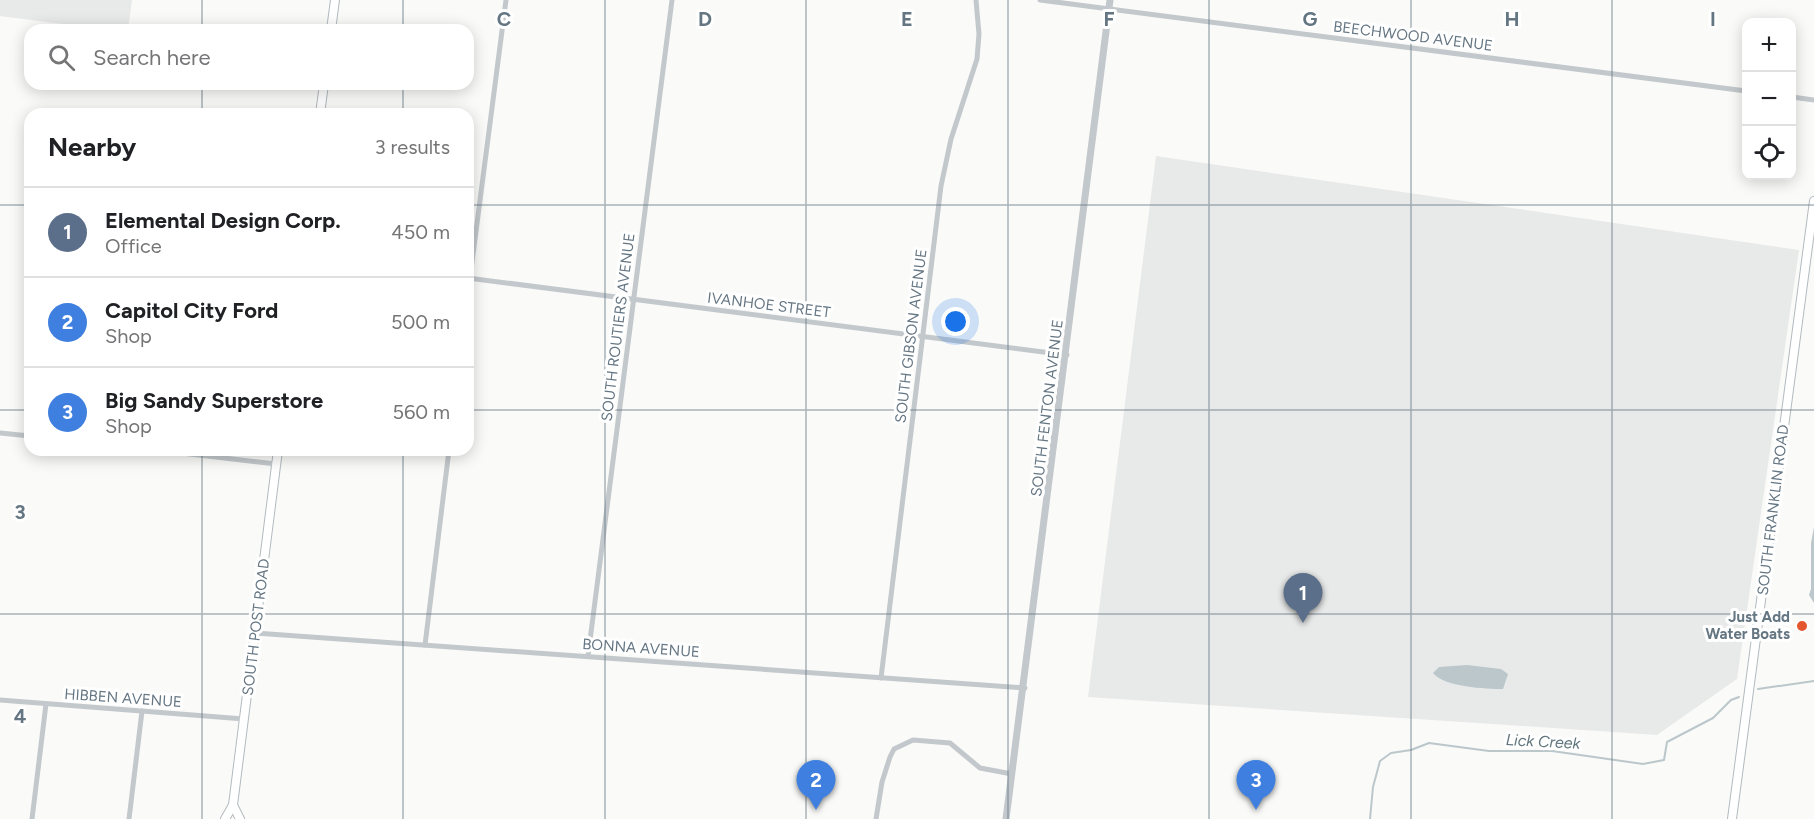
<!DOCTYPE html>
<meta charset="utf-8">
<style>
:root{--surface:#fff;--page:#f6f6f6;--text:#202124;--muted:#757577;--line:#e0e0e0;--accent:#e4572e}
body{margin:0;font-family:Figtree,sans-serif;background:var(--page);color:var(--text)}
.controls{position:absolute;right:18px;top:18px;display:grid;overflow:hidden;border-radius:12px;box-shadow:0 3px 15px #0003}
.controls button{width:54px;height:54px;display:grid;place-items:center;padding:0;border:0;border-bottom:2px solid var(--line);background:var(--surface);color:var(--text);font:30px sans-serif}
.you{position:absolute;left:956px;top:322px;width:21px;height:21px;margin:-15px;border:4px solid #fff;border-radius:50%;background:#1a73e8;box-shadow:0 0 0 9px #1a73e833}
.badge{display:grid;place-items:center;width:39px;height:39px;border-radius:50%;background:var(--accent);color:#fff;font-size:20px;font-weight:700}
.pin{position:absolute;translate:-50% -50px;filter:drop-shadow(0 2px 3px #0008)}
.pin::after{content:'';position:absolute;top:32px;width:21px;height:18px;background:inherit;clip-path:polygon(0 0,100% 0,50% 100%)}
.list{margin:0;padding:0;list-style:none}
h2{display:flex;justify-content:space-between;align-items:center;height:78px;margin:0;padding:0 24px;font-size:26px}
h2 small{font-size:20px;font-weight:400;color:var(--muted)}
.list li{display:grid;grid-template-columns:39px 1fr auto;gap:18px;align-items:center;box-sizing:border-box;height:90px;padding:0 24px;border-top:2px solid var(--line)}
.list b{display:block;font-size:22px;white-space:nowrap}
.list p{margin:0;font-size:20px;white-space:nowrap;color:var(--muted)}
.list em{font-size:20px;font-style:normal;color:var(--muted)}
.icon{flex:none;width:33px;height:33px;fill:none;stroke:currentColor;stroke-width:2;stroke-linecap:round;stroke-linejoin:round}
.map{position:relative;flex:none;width:1814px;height:819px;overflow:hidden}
.search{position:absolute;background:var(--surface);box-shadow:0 3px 15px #0003;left:24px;top:24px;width:450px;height:66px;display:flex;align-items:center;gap:15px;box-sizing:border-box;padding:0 21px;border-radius:18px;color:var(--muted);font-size:22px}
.panel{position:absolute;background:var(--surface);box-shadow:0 3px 15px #0003;left:24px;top:108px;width:450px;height:348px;border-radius:18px}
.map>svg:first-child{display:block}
.built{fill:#e8e9e9}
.water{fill:#bbc7cb}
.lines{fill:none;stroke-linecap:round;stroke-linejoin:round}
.stream{stroke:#bbc7cb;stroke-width:2}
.secondary-casing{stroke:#b3babf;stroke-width:10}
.minor{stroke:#c3c8cc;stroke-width:5}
.tertiary{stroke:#c3c8cc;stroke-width:7}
.secondary{stroke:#fff;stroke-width:8}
.grid{fill:none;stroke:#657683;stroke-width:1.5;stroke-opacity:0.55}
.poi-dot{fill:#e4572e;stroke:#fff;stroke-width:2}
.labels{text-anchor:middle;stroke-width:6;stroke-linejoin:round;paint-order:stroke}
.street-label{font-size:15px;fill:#657683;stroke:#fff}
.poi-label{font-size:15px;font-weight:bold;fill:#657683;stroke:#fff;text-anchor:end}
.water-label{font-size:16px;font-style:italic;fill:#60757c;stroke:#fff}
.grid-label{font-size:20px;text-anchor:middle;font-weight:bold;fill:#657683;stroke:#fff;stroke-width:6;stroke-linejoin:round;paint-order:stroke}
</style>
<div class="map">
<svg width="1814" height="819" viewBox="0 0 1814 819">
<rect width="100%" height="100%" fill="#fafaf8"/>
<g class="built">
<polygon points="0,0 132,0 128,30 109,30 0,16"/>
<polygon points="1156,156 1799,250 1737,679 1657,735 1088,697"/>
</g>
<g class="water">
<polygon points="1814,527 1814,603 1809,595 1811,589 1811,543"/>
<path d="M 1467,665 L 1501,669 L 1508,674 L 1503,689 C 1486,689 1444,687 1433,673 L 1439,667 Z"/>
</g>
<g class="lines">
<g class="stream">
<polyline points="1758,689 1814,681"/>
<polyline points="1370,819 1373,787 1380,761 1391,753 1411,750 1429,743 1489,751 1552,751 1643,764 1664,760 1667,742 1713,718 1731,700 1739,697"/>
</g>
<g class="secondary-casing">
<g id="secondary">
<polyline points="331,30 335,0"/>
<polyline points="320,114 324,84"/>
<polyline points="233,805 240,819"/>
<polyline points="225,819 233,805 278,450"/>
<polyline points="1732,819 1814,201"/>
</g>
</g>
<g class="minor">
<polyline points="1040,0 1746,91"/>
<polyline points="1792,97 1814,100"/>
<polyline points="468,278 1067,355"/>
<polyline points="468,293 506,0"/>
<polyline points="0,433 30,436"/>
<polyline points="156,450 276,464"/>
<polyline points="255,633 1025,688"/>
<polyline points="425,645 449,450"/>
<polyline points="588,656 672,0"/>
<polyline points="881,678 941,186 951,139 977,59 979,34 976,0"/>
<polyline points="0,700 244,719"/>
<polyline points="32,819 46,704"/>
<polyline points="129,819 142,711"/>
<polyline points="876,819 882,782 890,757 894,749 913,740 950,743 980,768 1012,774"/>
</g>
<polyline class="tertiary" points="1006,819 1110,0"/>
<use href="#secondary" class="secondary"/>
</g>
<path class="grid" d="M 202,0 L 202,30M 403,0 L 403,30M 605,0 L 605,819M 806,0 L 806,819M 1008,0 L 1008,819M 1209,0 L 1209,819M 1411,0 L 1411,819M 1612,0 L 1612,819M 202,84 L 202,114M 403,84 L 403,114M 0,205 L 30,205M 468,205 L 1814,205M 0,410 L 30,410M 468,410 L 1814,410M 202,450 L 202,819M 403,450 L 403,819M 0,614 L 1814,614"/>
<circle class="poi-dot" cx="1802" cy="626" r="6"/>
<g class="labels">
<g class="street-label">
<text transform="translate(1413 36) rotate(7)" y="5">BEECHWOOD AVENUE</text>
<text transform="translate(769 305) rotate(7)" y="5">IVANHOE STREET</text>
<text transform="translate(618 327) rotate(-83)" y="5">SOUTH ROUTIERS AVENUE</text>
<text transform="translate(911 336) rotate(-83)" y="5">SOUTH GIBSON AVENUE</text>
<text transform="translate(1047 408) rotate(-83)" y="5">SOUTH FENTON AVENUE</text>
<text transform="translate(1773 510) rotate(-83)" y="5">SOUTH FRANKLIN ROAD</text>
<text transform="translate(256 627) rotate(-83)" y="5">SOUTH POST ROAD</text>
<text transform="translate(641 648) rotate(4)" y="5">BONNA AVENUE</text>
<text transform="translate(123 698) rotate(4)" y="5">HIBBEN AVENUE</text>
</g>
<g class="poi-label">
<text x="1790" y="622">Just Add<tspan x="1790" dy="17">Water Boats</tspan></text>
</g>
<g class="water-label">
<text transform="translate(1543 741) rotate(3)" y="6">Lick Creek</text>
</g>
</g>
<g class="grid-label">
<text x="504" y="26">C</text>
<text x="705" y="26">D</text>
<text x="907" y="26">E</text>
<text x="1109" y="26">F</text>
<text x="1310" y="26">G</text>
<text x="1512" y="26">H</text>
<text x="1713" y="26">I</text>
<text x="20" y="519">3</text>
<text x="20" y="723">4</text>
</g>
</svg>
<div class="controls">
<button>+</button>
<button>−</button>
<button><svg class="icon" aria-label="locate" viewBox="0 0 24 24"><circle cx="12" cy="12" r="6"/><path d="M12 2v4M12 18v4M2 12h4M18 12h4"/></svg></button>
</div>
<div class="you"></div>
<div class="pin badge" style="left:1303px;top:623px;background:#5c6f8a">1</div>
<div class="pin badge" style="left:816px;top:810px;background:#3f7fe0">2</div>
<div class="pin badge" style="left:1256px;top:810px;background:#3f7fe0">3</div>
<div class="search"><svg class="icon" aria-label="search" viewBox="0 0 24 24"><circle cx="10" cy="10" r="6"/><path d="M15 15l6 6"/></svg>Search here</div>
<section class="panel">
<h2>Nearby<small>3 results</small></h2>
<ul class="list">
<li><span class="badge" style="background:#5c6f8a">1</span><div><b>Elemental Design Corp.</b><p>Office</p></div><em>450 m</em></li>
<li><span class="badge" style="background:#3f7fe0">2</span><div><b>Capitol City Ford</b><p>Shop</p></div><em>500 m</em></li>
<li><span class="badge" style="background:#3f7fe0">3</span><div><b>Big Sandy Superstore</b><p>Shop</p></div><em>560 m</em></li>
</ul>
</section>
</div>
